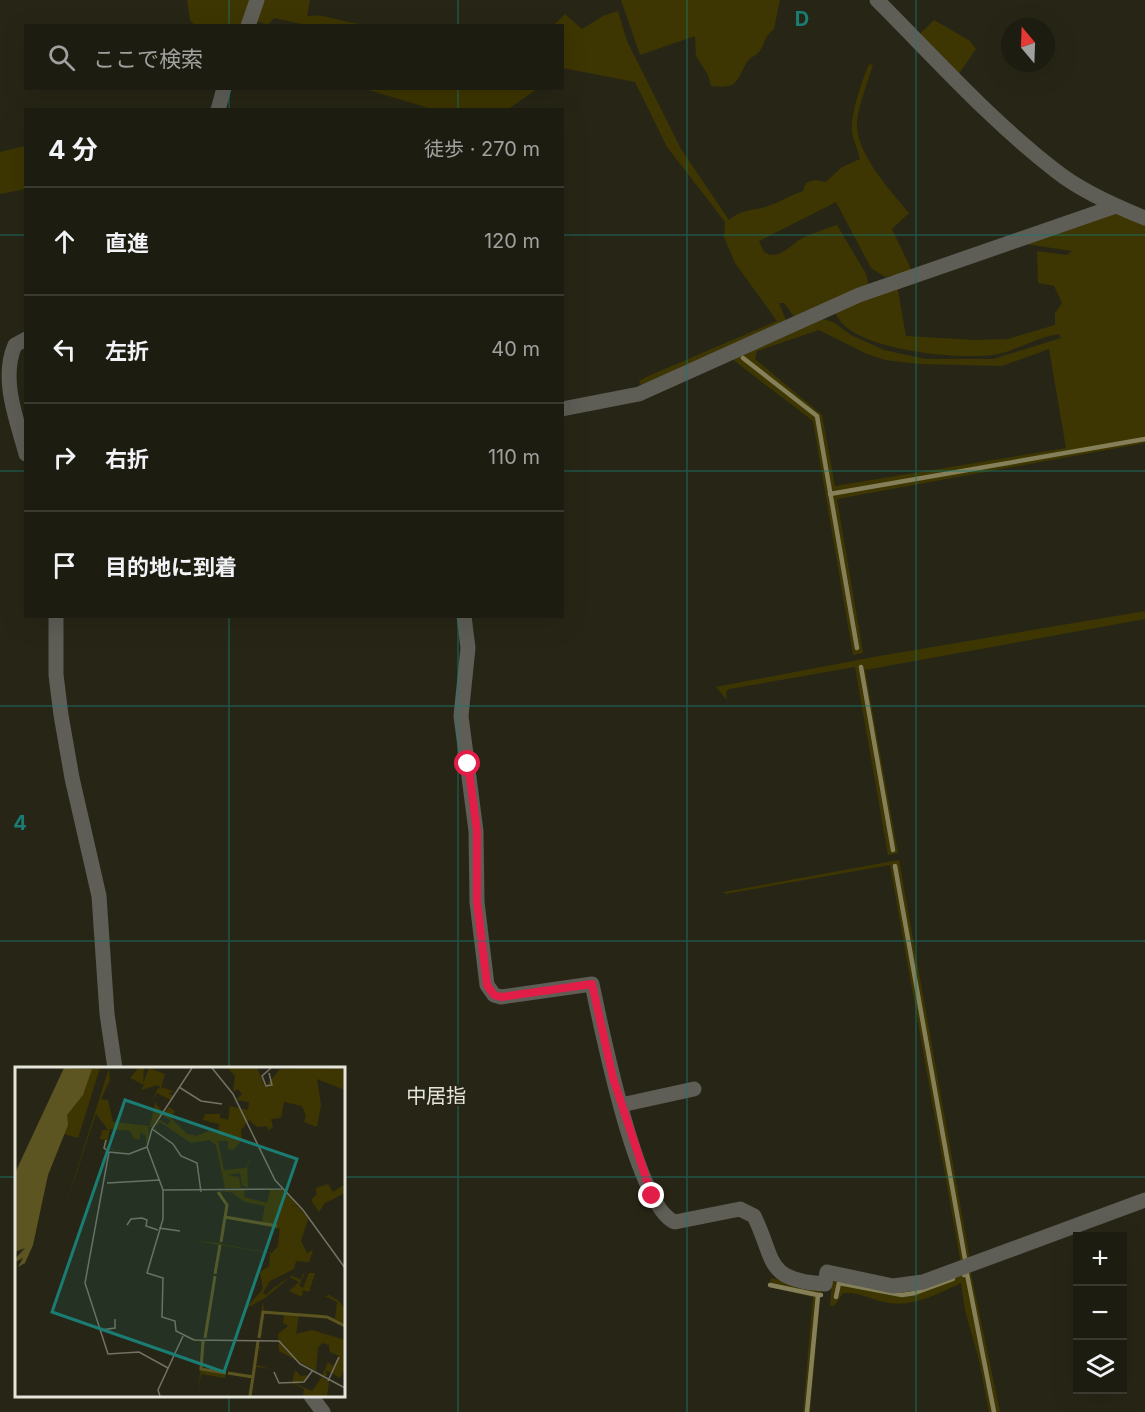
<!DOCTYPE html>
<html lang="ja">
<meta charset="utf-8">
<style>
:root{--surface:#1d1c10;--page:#2a291e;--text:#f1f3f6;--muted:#a0a19f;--line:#3b3a30}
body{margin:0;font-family:Inter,"Noto Sans JP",sans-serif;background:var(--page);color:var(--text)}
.controls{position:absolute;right:18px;bottom:18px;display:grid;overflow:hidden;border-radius:0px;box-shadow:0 6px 24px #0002}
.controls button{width:54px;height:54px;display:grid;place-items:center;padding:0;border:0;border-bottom:2px solid var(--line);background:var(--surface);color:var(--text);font:30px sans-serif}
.compass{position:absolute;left:1001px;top:18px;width:54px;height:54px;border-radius:50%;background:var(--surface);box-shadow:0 6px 24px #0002;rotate:341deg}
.stop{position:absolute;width:18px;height:18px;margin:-14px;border:4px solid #e11d48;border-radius:50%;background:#fff}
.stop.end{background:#e11d48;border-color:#fff;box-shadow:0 2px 6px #0008}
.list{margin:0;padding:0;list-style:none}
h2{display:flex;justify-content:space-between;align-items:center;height:78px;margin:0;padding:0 24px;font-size:26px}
h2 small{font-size:20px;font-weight:400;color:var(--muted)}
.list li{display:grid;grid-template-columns:39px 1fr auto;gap:18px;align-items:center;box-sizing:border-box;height:108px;padding:0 24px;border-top:2px solid var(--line)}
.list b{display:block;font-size:22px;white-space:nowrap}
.list em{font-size:20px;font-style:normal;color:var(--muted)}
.icon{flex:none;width:33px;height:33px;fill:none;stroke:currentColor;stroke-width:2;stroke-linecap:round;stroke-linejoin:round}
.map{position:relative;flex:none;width:1145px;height:1412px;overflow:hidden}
.search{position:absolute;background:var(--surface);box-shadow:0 6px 24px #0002;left:24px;top:24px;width:540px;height:66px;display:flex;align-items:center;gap:15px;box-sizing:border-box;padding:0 21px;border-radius:0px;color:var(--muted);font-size:22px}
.panel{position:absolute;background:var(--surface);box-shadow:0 6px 24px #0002;left:24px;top:108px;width:540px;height:510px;border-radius:0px}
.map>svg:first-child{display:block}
.green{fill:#3d3602;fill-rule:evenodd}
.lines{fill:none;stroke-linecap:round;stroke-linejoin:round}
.stream{stroke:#858059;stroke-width:4.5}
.minor{stroke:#5e5d56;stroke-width:15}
.route{stroke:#e11d48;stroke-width:8}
.grid{fill:none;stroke:#1a7c73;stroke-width:1.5;stroke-opacity:0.55}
.labels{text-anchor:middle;stroke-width:4.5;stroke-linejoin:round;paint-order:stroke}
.quarter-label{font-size:20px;fill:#e6e5db;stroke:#272616}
.inset-river{fill:none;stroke:#5c5521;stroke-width:3}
.inset-road{fill:none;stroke:#737265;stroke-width:1.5}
.view{fill:#1a7c73;fill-opacity:0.15;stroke:#1a7c73;stroke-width:3}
.inset-edge{fill:none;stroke:#e6e5db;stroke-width:3}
.grid-label{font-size:20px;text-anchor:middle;font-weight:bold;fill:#1a7c73;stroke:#272616;stroke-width:4.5;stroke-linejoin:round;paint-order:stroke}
</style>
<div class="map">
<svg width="1145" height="1412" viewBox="0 0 1145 1412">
<rect width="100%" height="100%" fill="#272616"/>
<g class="green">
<polygon points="187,0 252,0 243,25 196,26 190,20"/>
<path d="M 262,0 L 310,0 L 307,16 C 325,13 339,22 356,23 L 357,25 L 306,25 L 274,18 L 268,25 L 256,21 Z"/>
<path d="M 621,0 L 780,0 L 774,29 C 765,36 766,40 761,49 C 758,55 750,57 747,62 C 735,82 739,89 711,86 L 708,75 L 696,56 L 695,36 L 640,55 Z"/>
<path d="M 618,11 L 627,41 L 681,149 L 729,220 C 741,209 754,211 768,206 C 781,202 790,195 803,191 L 806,183 L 814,180 L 826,182 L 842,167 L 860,159 C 858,150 853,140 852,131 C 851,111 862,82 869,64 L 873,65 C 867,83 860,102 857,120 C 854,152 890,190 909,213 L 892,229 L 912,271 L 885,277 L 871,268 L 836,202 L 759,241 L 764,252 C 780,261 789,246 802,238 C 807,236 832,226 837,225 L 866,274 L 869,287 L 795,318 L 784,303 L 779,303 L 787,323 L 645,386 L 641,385 L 639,381 L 646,377 L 777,321 L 735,263 L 724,237 L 725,222 L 667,147 L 635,82 L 563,68 L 562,26 L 553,26 L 565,14 L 582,29 L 603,16 Z"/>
<polygon points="934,20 970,41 976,49 958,75 919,35"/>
<polygon points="365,89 537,89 507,110 432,109"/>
<polygon points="25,146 25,189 0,194 0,152"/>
<path d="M 1116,211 L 1145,223 L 1145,443 L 837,499 L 863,653 L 853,655 L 813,421 L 732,359 L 819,318 L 833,322 L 851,335 L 884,350 L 925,359 L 993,359 L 1061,338 L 1059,334 C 1038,337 1019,349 998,354 C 965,361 845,351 835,311 L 897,285 L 906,336 L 975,340 L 1008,339 L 1055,325 L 1055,313 L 1062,303 L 1054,286 L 1038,283 L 1037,251 L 1067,255 L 1072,251 L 1025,244 ZM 819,330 L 867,354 L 885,360 L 919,364 L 1002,366 L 1049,349 L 1066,448 L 835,486 L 822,415 L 755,359 L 757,351 Z"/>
<polygon points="1145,611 1145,619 865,670 898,853 888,855 855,667 729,689 726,692 727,700 716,687 879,656"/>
<polygon points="899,860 970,1260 961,1264 890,865 725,894 724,892"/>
<path d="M 970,1269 L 1000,1412 L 989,1412 L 979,1360 L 965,1310 L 961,1283 C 939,1293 914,1307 889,1303 C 875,1301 857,1291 843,1293 L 835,1305 L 830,1306 L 832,1280 L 876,1288 Z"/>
<polygon points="771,1278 821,1290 810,1412 803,1412 813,1297 769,1287"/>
</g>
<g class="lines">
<g class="stream">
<polyline points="743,358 817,416 857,648"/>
<polyline points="830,494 1145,439"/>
<polyline points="861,667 893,850"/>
<polyline points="895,866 965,1259"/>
<polyline points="964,1275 967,1274 994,1412"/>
<polyline points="770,1285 818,1295"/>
<polyline points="836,1297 839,1283 902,1295 915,1293 953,1279"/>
<polyline points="807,1412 818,1295 821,1295"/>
</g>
<g class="minor">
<path d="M 877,0 C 935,58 991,121 1056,171 C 1081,191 1115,206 1145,218"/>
<polyline points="248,26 257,0"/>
<polyline points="218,110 224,88"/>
<path d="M 26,339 L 15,345 C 0,379 17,420 26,454"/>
<polyline points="562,409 639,394 859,295 1116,206"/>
<polyline points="56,616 56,675 61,715 72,778 99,896 107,1014 115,1068"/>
<path d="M 464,616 L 468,648 L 461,716 L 476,831 L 477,902 L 487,985 L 494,995 L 501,997 L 592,984 C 601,1026 637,1208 675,1222 L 740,1209 L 754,1216 C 776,1261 764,1280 825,1284 L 827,1272 L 893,1286 L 923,1282 L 1145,1200"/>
<polyline points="621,1105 694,1089"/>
<polyline points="311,1396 323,1412"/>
</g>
</g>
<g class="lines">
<polyline class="route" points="468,764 477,831 477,902 487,985 494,995 501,997 592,984 613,1078 652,1196"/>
</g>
<path class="grid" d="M 229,0 L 229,26M 458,0 L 458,26M 687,0 L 687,1412M 916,0 L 916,1412M 229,88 L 229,110M 458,88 L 458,110M 0,235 L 26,235M 562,235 L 1145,235M 0,471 L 26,471M 562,471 L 1145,471M 229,616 L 229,1068M 458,616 L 458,1412M 0,706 L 1145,706M 0,941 L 1145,941M 0,1177 L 16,1177M 344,1177 L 1145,1177M 229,1396 L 229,1412"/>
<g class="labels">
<g class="quarter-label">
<text x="436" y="1103">中居指</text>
</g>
</g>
<g transform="translate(15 1067)">
<rect width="330" height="330" fill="#272616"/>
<path d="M 76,1 L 85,1 L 63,71 L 48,67 L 52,47 L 66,30 ZM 94,1 L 95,13 L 86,32 L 93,33 L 98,55 L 135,59 L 140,35 L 148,46 L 137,60 L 133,60 L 134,65 L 132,78 L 130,68 L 125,66 L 125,73 L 118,71 L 115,64 L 95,62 L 91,80 L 108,85 L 90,81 L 91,73 L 85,72 L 87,63 L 93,63 L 81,47 L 48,147 ZM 123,1 L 129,1 L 128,16 L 134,1 L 150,7 L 146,20 L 160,25 L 153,26 L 158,29 L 156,33 L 142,26 L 137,33 L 143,21 L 146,22 L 143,18 L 126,23 L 129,18 L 115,11 ZM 213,1 L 242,1 L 250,20 L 265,2 L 330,1 L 330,23 L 302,12 L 306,38 L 302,60 L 289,55 L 291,49 L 287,39 L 269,35 L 266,51 L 256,52 L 258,60 L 254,63 L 251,59 L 242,60 L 234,53 L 226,63 L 227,73 L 218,83 L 213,82 L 213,74 L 203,74 L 209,103 L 231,101 L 233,94 L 238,88 L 232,97 L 233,121 L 227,118 L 225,106 L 212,108 L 224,110 L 226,121 L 210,121 L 201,78 L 194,73 L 176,76 L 145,55 L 140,61 L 147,68 L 139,62 L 145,53 L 153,58 L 156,53 L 148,49 L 154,40 L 160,44 L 156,51 L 172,67 L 181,69 L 194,64 L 203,67 L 204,57 L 188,53 L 190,47 L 205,47 L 205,51 L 213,53 L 215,39 L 233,43 L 234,35 L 221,33 L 227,27 L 223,22 L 218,25 L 220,9 ZM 313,117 L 318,125 L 330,117 L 330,126 L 310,136 L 304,145 L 296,133 L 302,127 L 301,121 ZM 230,122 L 229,130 L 252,136 L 255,124 L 252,122 L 267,122 L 283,139 L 275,138 L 284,140 L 293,152 L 286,174 L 292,186 L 298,183 L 294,195 L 281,194 L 279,202 L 255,214 L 248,226 L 251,228 L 257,222 L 276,209 L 278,209 L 286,213 L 288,206 L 289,208 L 284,218 L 288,221 L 294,206 L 300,206 L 294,225 L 288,223 L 287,230 L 274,224 L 284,215 L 275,210 L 250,231 L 230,242 L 248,222 L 245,205 L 254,199 L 255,186 L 206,178 L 200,207 L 204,178 L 182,174 L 205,176 L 211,138 L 202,125 ZM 206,125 L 216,125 L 230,135 L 250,139 L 247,155 L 211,149 L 212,138 ZM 210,151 L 265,162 L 265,159 L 263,179 L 257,186 L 206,177 ZM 314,228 L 323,233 L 330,242 L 330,260 L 313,250 L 284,248 L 281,267 L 297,263 L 330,273 L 330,301 L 325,311 L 311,303 L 312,309 L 307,309 L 313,295 L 318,299 L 324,289 L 315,285 L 314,278 L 307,276 L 303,281 L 301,304 L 264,284 L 263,267 L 273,259 L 268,256 L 269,247 L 249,246 L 245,267 L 249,266 L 243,271 L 248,234 L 249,244 L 308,248 L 320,252 L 322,235 L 310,229 ZM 168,269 L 190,274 L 187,301 L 211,305 L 210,311 L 186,307 L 183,329 L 188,276 ZM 244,273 L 243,279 L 248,281 L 244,281 L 241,298 L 256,302 L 241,300 L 233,329 L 236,311 L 213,305 L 237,308 ZM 280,303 L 286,309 L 293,308 L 290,315 L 281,317 L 297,324 L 307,310 L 314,315 L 312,329 L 288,329 L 289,322 L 277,316 Z" fill="#3d3602" fill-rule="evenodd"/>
<path d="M 49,1 L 77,2 L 68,28 L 52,48 L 53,58 L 33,108 L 18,178 L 10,196 L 3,200 L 8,191 L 0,195 L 0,192 L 10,181 L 0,185 L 0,106 Z" fill="#5c5521"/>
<path class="inset-river" d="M 203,125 L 212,138 L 206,175M 210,150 L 262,159M 200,207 L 205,178M 190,271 L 200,209M 244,271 L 248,245 L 312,250 L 330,259M 188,274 L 186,302 L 211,306M 213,306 L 238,310 L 235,329M 238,310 L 243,274"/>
<path class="inset-road" d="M 177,1 L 137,62 L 132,80 L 148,123 L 148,152 L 132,206 L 148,211 L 147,250 L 160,254 L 161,264 L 179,273 L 264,274 L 285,297 L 330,321M 197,1 L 218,27 L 260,113 L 288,143 L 330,201M 254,6 L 257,18 L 251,19 L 247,9 L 256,1M 164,20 L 186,34 L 207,37M 137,62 L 158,77 L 166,89 L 182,96 L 186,125M 91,73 L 89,81 L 94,85 L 114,87 L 132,80M 94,85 L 70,216 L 93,287 L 124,285 L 153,301M 92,116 L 145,113M 148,123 L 267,122M 112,158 L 116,152 L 127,151 L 132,153 L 131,159 L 143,163M 144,161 L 165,164M 86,263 L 100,261 L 100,252M 259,305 L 264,316 L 289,315 L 298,303M 313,314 L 324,290M 145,329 L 143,323 L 168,269"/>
<path class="view" d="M 110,33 L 282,92 L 209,305 L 37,245 Z"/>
<rect width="330" height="330" class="inset-edge"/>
</g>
<g class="grid-label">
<text x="802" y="26">D</text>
<text x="20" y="830">4</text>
</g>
</svg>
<div class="controls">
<button>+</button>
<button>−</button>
<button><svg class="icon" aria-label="layers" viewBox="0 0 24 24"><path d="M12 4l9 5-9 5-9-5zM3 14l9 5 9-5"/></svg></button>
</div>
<svg class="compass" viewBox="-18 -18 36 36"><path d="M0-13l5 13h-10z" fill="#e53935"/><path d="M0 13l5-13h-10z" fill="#a0a19f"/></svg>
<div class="stop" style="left:468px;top:764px"></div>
<div class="stop end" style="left:652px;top:1196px"></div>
<div class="search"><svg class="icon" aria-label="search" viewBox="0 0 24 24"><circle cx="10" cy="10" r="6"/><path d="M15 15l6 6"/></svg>ここで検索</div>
<section class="panel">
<h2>4 分<small>徒歩 · 270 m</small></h2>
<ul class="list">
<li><svg class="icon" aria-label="ahead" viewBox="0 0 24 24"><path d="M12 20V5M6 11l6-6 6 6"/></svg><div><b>直進</b></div><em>120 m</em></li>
<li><svg class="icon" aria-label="left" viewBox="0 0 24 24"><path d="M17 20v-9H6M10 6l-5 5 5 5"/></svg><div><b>左折</b></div><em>40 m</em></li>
<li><svg class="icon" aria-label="right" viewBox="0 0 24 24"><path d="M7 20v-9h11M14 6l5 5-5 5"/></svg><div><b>右折</b></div><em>110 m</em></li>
<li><svg class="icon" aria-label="arrive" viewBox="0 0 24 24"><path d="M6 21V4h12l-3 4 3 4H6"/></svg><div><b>目的地に到着</b></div></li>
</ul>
</section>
</div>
